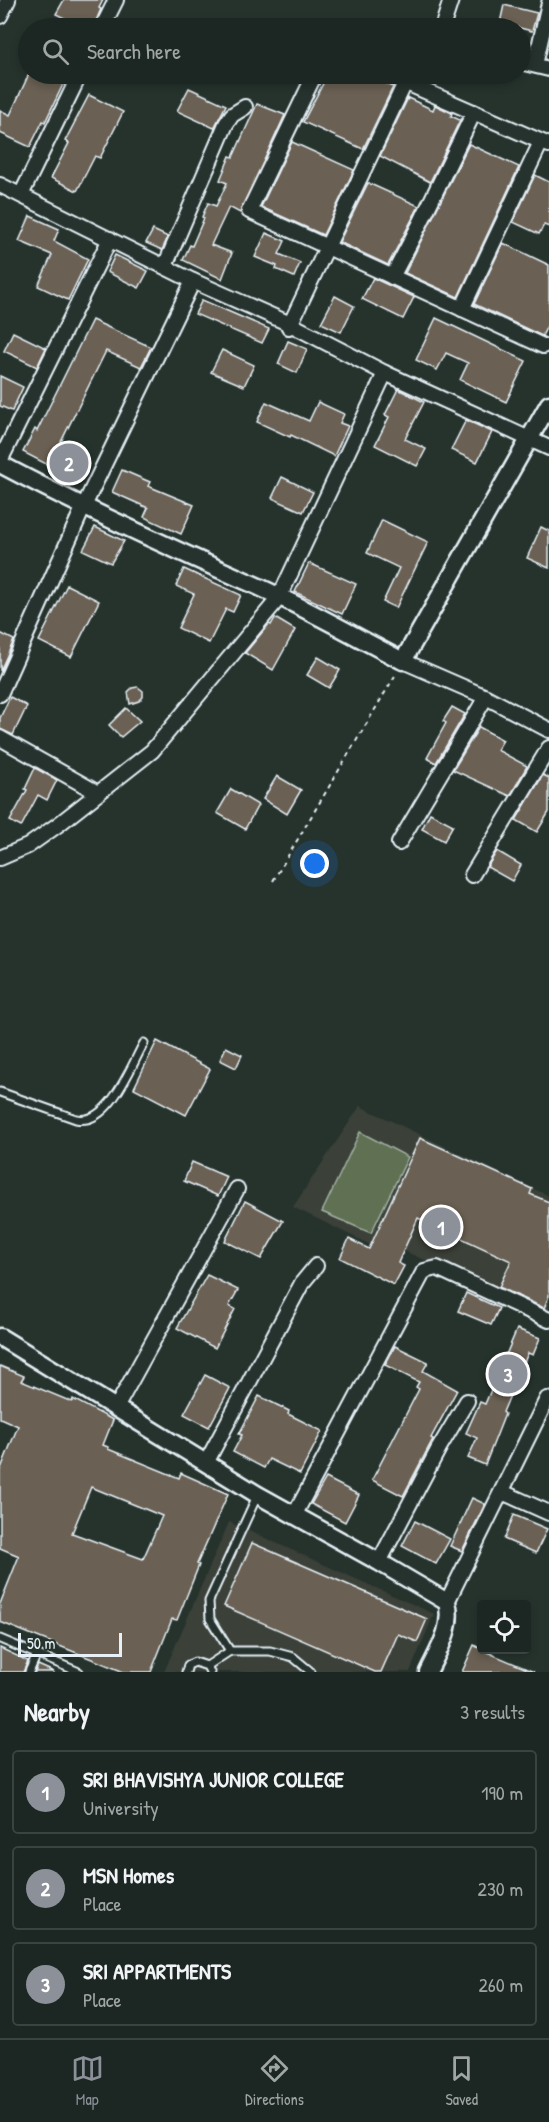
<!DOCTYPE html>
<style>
:root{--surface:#1c2622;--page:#29322f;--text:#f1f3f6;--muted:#a0a5a5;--line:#3a4340;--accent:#8c9099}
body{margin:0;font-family:"Patrick Hand",sans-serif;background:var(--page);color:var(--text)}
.controls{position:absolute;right:18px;bottom:18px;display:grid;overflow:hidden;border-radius:6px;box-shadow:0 3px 9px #0003}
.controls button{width:54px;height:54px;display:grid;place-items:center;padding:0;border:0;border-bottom:2px solid var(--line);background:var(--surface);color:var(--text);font:30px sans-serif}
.scale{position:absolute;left:18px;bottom:15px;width:104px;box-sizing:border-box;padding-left:6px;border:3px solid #e8f1f8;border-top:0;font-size:16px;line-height:21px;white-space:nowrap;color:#e8f1f8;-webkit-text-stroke:4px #26332d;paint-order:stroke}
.you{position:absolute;left:315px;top:864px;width:21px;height:21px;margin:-15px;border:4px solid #fff;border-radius:50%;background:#1a73e8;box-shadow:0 0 0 9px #1a73e833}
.badge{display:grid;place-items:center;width:39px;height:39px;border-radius:50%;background:var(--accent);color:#fff;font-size:20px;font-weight:700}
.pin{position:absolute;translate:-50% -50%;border:3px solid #fff;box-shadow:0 2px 6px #0006}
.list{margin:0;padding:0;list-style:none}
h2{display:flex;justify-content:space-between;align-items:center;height:78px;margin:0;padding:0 24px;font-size:26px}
h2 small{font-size:20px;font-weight:400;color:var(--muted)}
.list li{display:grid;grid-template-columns:39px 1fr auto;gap:18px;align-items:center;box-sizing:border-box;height:84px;margin:0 12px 12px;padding:0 12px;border:2px solid var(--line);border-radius:6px}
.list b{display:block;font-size:22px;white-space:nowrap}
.list p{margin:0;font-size:20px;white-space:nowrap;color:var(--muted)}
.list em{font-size:20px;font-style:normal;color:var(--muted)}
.icon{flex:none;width:33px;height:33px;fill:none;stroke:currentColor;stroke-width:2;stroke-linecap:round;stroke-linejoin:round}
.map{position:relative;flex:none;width:549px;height:1672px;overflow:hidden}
.search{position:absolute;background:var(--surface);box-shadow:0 3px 9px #0003;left:18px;right:18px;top:18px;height:66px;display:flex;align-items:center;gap:15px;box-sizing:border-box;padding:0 21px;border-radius:33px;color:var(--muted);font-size:22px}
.sheet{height:366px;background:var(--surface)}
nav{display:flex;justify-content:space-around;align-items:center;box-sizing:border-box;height:84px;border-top:2px solid var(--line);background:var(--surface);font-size:16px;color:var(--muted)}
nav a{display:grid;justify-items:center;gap:3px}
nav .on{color:var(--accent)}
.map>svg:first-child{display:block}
.built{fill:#3a4038}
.grass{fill:#5e7052;stroke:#a3b0a5;stroke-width:1.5}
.building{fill:#6a6053;stroke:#e8f1f8;stroke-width:1.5;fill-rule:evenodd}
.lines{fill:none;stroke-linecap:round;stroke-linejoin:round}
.service-casing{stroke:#e8f1f8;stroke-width:11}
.minor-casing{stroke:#e8f1f8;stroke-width:18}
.tertiary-casing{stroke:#e8f1f8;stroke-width:21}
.path{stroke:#e8f1f8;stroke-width:2;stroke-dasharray:4.5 4.5;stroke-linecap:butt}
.service{stroke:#26332d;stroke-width:7}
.minor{stroke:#26332d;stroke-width:14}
.tertiary{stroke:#26332d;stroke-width:16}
</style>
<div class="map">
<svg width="549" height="1672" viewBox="0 0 549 1672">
<rect width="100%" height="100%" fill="#26332d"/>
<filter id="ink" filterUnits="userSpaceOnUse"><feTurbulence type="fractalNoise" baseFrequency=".0167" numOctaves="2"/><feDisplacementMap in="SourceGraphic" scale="12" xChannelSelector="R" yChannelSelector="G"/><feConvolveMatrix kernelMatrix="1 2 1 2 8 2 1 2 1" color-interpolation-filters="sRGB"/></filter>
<g filter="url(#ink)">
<g class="built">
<polygon points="360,1106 549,1196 549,1315 395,1247 391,1255 293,1207"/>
<polygon points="229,1522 434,1614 410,1672 164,1672"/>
</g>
<polygon class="grass" points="360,1132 408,1157 371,1233 322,1212"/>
<g class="building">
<polygon points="64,0 103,0 99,8 101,9 93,28 85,28 56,14"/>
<polygon points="504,5 537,13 532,31 500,23"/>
<polygon points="29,74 68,74 45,122 43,121 30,147 0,133 0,110 10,115"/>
<polygon points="328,74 363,74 370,77 372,74 377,74 379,80 393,87 363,149 303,122"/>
<polygon points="189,88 226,105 214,128 177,111"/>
<polygon points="89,95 123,112 100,158 95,156 77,191 51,178 69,143 65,141"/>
<polygon points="408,98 433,110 435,105 452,113 451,116 460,120 430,182 380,156"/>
<polygon points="257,104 285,115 240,213 229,207 211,245 232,253 222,279 183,260 190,245 192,246 204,218 202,217 208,203 216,206 227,183 220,180 230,156 233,157"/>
<polygon points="292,142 354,170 323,235 261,207"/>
<polygon points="469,144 519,167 458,297 405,273"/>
<polygon points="535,175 549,182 549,227 544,225 539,234 513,222"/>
<polygon points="368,183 419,206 388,265 339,242"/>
<polygon points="30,216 59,229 54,241 88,259 68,300 38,286 52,255 19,241"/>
<polygon points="153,230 168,237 162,250 146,243"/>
<polygon points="266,233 285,241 279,254 300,263 294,277 276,269 277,266 255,257"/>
<polygon points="503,243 549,265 549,322 542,336 474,304"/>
<polygon points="115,255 148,271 139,288 107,272"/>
<polygon points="373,278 414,297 403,319 362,299"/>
<polygon points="335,296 354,306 341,332 321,323"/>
<polygon points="202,300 269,329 262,343 195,314"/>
<polygon points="436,318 526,361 506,402 460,380 468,363 446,353 437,370 416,360"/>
<polygon points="92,320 151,347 141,367 106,351 61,442 81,452 70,479 56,474 58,470 23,452 35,429 37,431"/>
<polygon points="13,332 46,348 37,367 4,351"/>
<polygon points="288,341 307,349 297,373 278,364"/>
<polygon points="222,350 254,365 244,386 211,372"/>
<polygon points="0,376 23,387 12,411 0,406"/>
<polygon points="398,389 424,402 405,439 426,449 417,466 375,445 389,417 385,415"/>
<polygon points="266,402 309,421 318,402 344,414 340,423 348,426 334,456 291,435 290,437 257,422"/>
<polygon points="466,420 492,432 477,462 451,450"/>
<polygon points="122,470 150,482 148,486 194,505 181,534 144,517 148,508 112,492"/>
<polygon points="282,477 313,492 303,512 272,498"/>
<polygon points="382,520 428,542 396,608 383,602 399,568 367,553"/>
<polygon points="95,527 124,541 111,563 83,550"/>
<polygon points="541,527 549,531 549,568 527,558"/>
<polygon points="309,563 356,584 342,614 295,592"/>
<polygon points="184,569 241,595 233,612 226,609 209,643 178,628 194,594 176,586"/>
<polygon points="67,585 99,601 71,657 39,641"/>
<polygon points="275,618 295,630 273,670 245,653 269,624 271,625"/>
<polygon points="0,633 14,640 0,671"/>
<polygon points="318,657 340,670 329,688 307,675"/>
<polygon points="138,687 143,691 143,697 139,701 130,704 128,692 132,688"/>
<polygon points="10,697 27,706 13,735 0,729 0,718"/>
<polygon points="452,707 465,714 436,763 427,758 446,723 443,721"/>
<polygon points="126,708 140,721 121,737 109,725"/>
<polygon points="479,727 503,740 497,750 527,766 510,796 453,770"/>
<polygon points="35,768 57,780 47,800 38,795 21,827 10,821 27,790 25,789"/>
<polygon points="543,775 549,778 549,812 537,832 516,820"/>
<polygon points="277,776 301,790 287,814 263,799"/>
<polygon points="231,789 258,805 245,829 217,813"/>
<polygon points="430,813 453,825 444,841 422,829"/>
<polygon points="497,851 521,865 512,881 487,867"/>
<polygon points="157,1041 210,1069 186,1115 134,1088"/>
<polygon points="226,1047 242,1055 236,1068 220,1060"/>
<polygon points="420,1138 532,1189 530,1194 549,1202 549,1296 544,1308 499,1287 511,1261 418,1218 398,1263 404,1266 394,1285 340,1258 349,1239 369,1249"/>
<polygon points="192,1162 227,1177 218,1196 184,1181"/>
<polygon points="245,1201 283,1221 261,1259 225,1241"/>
<polygon points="207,1275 238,1290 229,1306 235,1309 215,1348 177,1328"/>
<polygon points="466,1293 499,1308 491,1325 458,1311"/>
<polygon points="517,1329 540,1338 533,1355 528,1353 503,1412 505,1414 485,1465 468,1458 477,1438 466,1433 480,1402 485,1404"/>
<polygon points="395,1346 428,1362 423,1371 457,1390 431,1438 433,1439 403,1496 372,1480 419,1389 416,1387 419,1382 385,1365"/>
<path d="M 0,1366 L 24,1376 L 21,1381 L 72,1402 L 73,1399 L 113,1420 L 103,1445 L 108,1447 L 108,1449 L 179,1478 L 181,1473 L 228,1494 L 197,1564 L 199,1565 L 177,1620 L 172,1619 L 151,1672 L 124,1672 L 0,1622 L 0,1604 L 19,1556 L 0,1548 L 0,1471 L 18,1426 L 0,1418 ZM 91,1487 L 162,1516 L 143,1559 L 72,1533 Z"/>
<polygon points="205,1375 230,1388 209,1427 184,1414"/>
<polygon points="259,1396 289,1411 288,1414 322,1431 300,1474 269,1459 264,1468 233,1452 242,1435 239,1434"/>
<polygon points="326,1478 359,1495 345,1522 311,1504"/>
<polygon points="472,1498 485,1504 462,1551 450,1546"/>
<polygon points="514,1515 547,1529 536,1553 504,1539"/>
<polygon points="415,1521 450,1539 436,1564 402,1546"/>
<polygon points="252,1543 427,1619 417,1642 398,1634 381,1672 375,1672 224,1606"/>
<polygon points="474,1645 482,1650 534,1672 462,1672"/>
<polygon points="0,1648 28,1661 23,1672 0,1672"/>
<polygon points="38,1665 54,1672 35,1672"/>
</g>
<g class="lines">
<g class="service-casing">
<g id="service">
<path d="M 0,1092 L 76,1119 C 109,1126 131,1066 144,1043"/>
<polyline points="0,1639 79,1672"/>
<polyline points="230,1651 210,1619 209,1601 257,1496"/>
<polyline points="207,1666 230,1651 270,1651 293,1657 311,1672"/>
<polyline points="29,1672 37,1654"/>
<polyline points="186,1672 188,1665 195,1662 207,1666 210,1672"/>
</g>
</g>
<g class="minor-casing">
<g id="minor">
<polyline points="0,16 8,0"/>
<polyline points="102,28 116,0"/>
<polyline points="442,28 451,0"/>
<polyline points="520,62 549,69"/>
<polyline points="535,65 549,3"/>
<polyline points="315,74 249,211 543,346"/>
<polyline points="386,74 549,145"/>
<polyline points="0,185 193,281 290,324 385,373 549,448"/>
<polyline points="21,195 80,74"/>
<polyline points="165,266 226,124 232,115 245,107"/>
<polyline points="392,277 420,224 474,112"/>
<polyline points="462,309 541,142"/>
<polyline points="289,327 405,83"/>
<polyline points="0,461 110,239"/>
<polyline points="403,661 486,697 549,730"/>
<polyline points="0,694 83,508 193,281"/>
<polyline points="0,738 98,793"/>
<polyline points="399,843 486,697"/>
<polyline points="0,858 28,846 59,824 152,751 279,598 385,373"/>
<polyline points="472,875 549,748"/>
<polyline points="116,1408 237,1189"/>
<polyline points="206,1463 302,1283 316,1266"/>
<polyline points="502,1492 549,1513"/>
<polyline points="295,1514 424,1271 437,1268 549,1320"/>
<polyline points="379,1562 439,1448 467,1401"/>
<polyline points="447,1602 547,1399 549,1400"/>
</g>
</g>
<g class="tertiary-casing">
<g id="tertiary">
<path d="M 0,464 C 81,507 164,545 248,582 C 301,605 352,635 403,661 L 549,404"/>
<path d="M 0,1337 L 258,1495 L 379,1562 L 447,1602 C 454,1627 438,1651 428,1672"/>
</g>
</g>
<polyline class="path" points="273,881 396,674"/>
<use href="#service" class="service"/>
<use href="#minor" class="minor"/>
<use href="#tertiary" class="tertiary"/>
</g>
</g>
</svg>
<div class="controls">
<button><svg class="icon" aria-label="locate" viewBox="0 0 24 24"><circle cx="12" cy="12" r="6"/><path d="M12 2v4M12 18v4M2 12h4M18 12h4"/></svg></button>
</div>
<div class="scale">50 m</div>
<div class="you"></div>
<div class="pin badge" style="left:441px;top:1227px">1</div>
<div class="pin badge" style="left:69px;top:463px">2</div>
<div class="pin badge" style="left:508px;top:1374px">3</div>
<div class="search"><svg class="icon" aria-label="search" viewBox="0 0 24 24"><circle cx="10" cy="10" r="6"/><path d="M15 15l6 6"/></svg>Search here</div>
</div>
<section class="sheet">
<h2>Nearby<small>3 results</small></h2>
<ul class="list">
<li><span class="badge">1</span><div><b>SRI BHAVISHYA JUNIOR COLLEGE</b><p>University</p></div><em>190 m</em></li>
<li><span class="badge">2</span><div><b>MSN Homes</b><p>Place</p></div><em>230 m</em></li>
<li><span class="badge">3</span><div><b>SRI APPARTMENTS</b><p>Place</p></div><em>260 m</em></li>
</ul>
</section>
<nav>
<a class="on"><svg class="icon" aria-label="map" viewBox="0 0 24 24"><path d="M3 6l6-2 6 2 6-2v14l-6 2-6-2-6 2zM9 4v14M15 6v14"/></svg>Map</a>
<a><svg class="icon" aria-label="directions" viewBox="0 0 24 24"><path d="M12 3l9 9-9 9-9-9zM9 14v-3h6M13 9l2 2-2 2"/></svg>Directions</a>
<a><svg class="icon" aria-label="saved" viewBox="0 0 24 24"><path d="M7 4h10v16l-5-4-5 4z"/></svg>Saved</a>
</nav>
